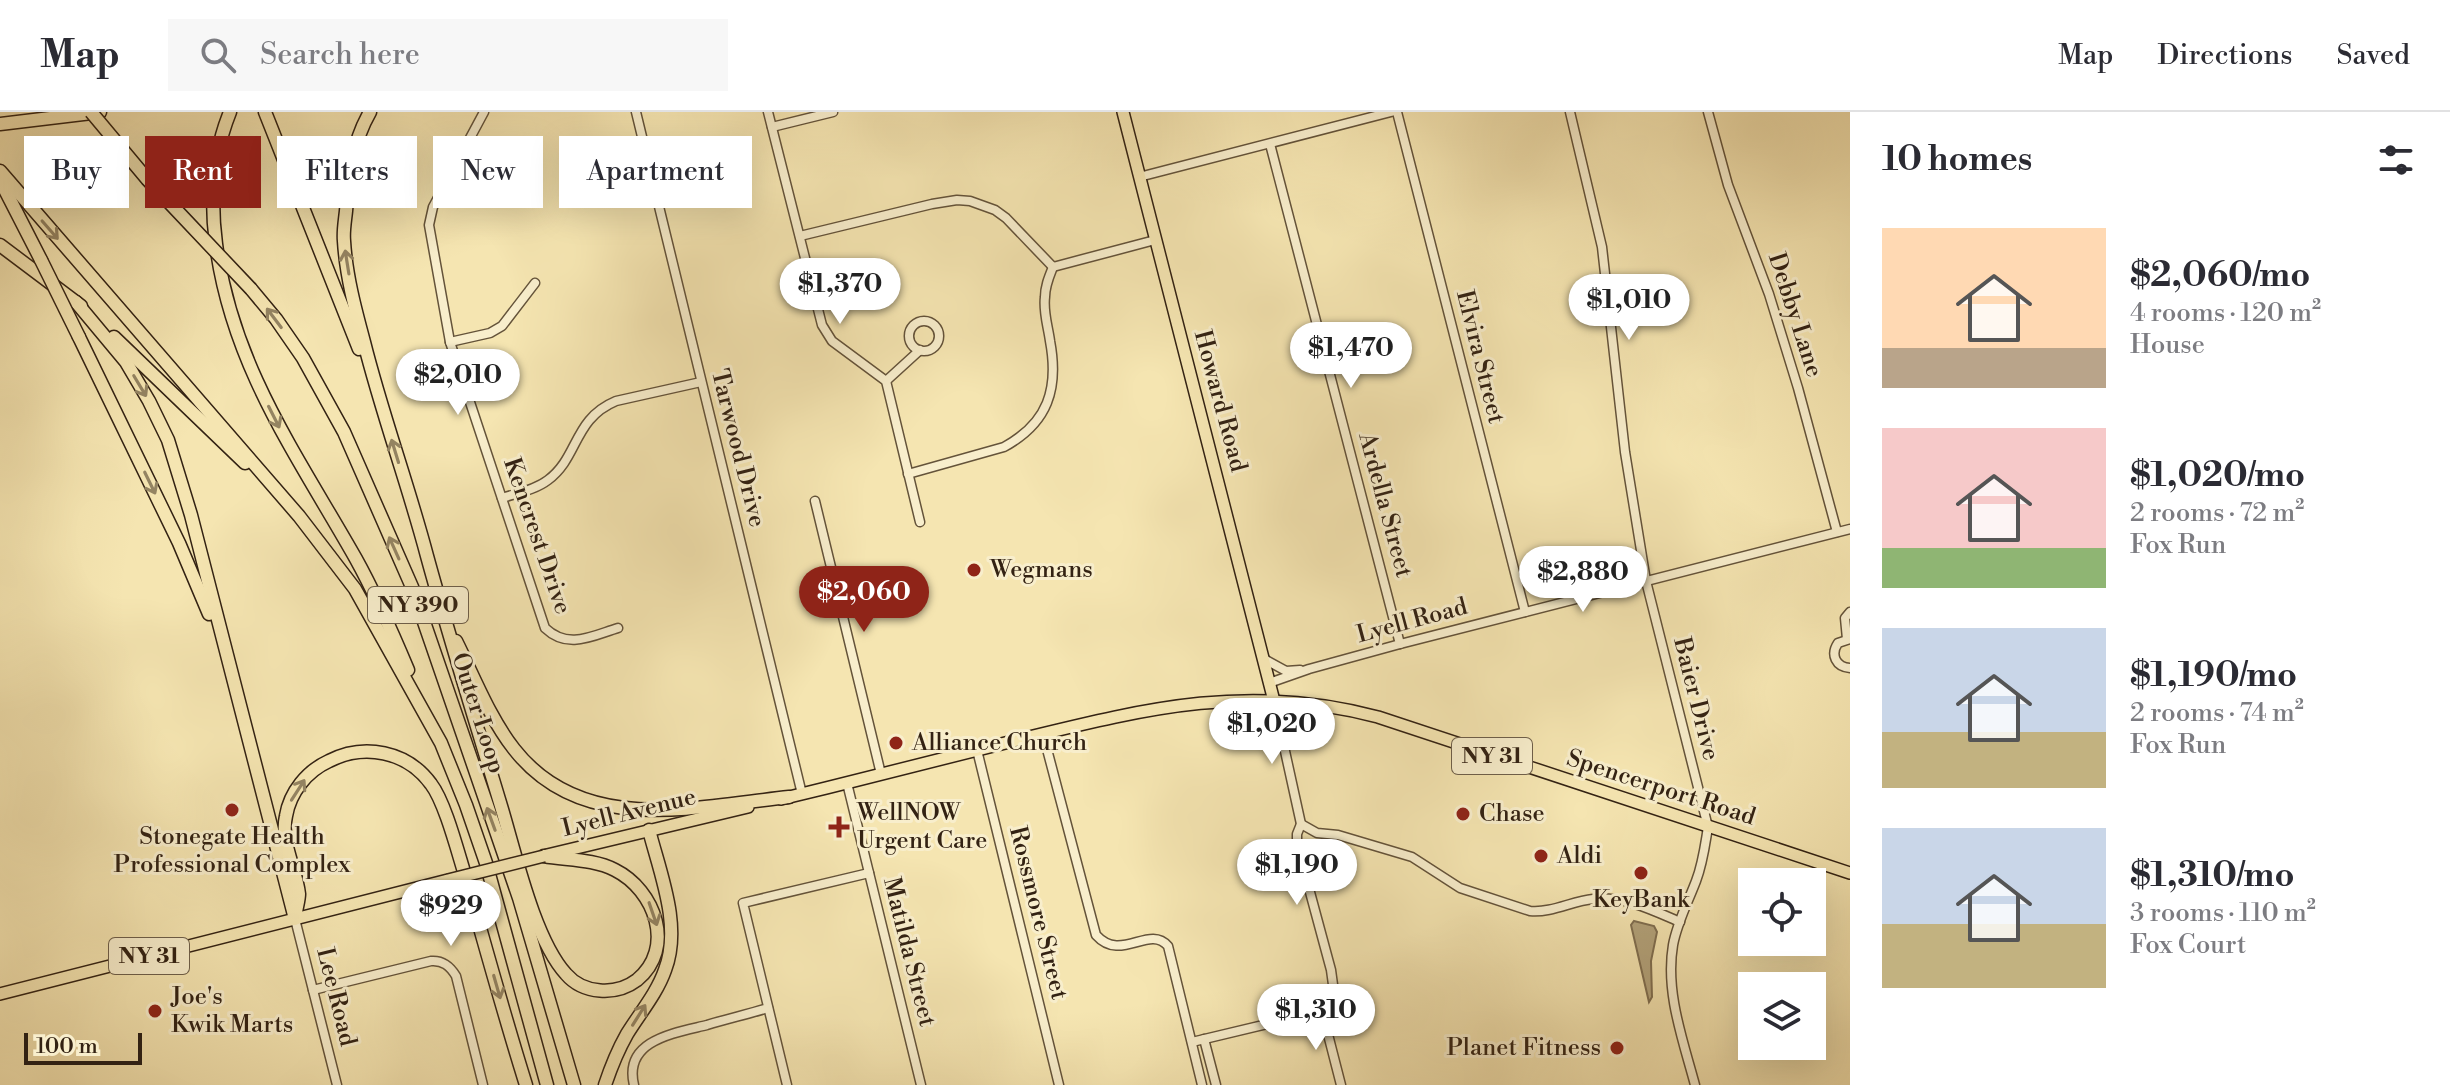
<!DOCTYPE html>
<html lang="en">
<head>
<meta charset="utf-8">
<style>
  body { margin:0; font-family:"Libre Bodoni",serif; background:#f7f7f7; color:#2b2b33; height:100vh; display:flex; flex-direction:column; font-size:30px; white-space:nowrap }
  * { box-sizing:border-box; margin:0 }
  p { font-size:26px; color:#7c7c81 }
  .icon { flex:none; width:44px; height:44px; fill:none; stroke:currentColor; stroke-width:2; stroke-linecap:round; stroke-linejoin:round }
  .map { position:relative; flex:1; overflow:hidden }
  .sheet { display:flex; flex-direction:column; background:#fff; width:600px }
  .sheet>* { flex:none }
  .top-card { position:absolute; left:24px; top:24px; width:760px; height:72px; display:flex; gap:16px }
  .fabs { position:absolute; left:1738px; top:756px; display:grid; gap:16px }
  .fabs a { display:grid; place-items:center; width:88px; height:88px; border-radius:0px; background:#fff; box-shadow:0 8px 32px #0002; font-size:40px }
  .scale { position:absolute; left:24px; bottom:20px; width:118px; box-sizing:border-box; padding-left:8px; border:4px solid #332213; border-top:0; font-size:22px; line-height:28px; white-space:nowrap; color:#332213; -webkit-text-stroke:6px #f8eecc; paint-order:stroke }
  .price { position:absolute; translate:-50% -68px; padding:0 18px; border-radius:28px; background:#fff; color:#222; font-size:26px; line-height:52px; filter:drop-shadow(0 2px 4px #0008) }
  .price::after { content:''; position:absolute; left:50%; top:48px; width:24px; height:18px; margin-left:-12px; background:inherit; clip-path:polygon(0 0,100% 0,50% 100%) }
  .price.selected { background:#8f2418; color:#fff }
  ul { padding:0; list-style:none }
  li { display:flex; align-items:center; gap:24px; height:200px; padding:0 32px }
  li span { display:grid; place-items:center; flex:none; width:224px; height:160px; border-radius:0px; color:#555 }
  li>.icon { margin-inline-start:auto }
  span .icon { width:96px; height:96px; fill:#fffc; stroke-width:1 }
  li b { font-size:34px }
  h2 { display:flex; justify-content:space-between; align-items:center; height:96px; padding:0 32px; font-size:34px }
  .tag { padding:0 28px; border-radius:0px; background:#fff; box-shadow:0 8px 32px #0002; font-size:28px; line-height:72px }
  .tag.selected { background:#8f2418; color:#fff }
  header { display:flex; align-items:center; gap:48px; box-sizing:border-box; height:112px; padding:0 40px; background:#fff; border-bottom:2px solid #e1e1e2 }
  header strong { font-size:38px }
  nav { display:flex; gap:44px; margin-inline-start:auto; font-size:28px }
  .search { width:560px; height:72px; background:#f7f7f7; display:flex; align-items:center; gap:20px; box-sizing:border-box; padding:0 28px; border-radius:0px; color:#7c7c81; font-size:30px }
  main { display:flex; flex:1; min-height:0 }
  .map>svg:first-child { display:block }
  .water { fill:#b3a37b; stroke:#806f51; stroke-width:2 }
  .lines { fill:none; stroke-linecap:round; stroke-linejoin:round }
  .minor-casing { stroke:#64533a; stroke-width:11 }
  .major-casing { stroke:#332213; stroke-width:14 }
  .highway-casing { stroke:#332213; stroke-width:15 }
  .minor { stroke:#f8eecc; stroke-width:8 }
  .major { stroke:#f5e5b1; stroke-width:11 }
  .highway { stroke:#f5e5b1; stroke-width:12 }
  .major-bridge-casing { stroke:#332213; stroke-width:14; stroke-linecap:butt }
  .highway-bridge-casing { stroke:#332213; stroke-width:15; stroke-linecap:butt }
  .major-bridge { stroke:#f5e5b1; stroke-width:11 }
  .highway-bridge { stroke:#f5e5b1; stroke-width:12 }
  .oneway { stroke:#948462 }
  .poi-dot { fill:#8f2418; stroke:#f8eecc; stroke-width:3 }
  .labels { text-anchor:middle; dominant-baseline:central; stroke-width:6; stroke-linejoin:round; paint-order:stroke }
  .shield { fill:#f8eecc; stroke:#6e5f4a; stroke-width:2 }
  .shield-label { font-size:22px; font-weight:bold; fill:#332213 }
  .street-label { font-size:24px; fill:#332213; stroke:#f8eecc }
  .poi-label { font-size:24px; fill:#332213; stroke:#f8eecc; text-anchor:start }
</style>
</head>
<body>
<header>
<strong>Map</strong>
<div class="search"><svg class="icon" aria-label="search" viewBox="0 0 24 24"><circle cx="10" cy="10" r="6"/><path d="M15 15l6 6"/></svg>Search here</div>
<nav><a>Map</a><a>Directions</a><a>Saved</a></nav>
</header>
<main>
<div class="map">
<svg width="1850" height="973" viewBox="0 0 1850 973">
  <rect width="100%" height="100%" fill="#f5e5b1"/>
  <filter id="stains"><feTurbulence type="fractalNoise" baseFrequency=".0025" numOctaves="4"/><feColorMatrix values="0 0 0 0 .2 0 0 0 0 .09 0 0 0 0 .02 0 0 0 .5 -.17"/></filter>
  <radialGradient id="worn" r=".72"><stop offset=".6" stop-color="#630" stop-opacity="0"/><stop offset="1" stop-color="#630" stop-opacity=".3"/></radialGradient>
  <polygon class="water" points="1634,809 1654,814 1657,820 1651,849 1652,885 1649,890 1631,813"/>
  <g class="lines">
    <defs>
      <g id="minor">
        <path d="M484 0 433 95 429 113 450 230 545 516C568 538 592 524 618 516"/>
        <polyline points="636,0 802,682"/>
        <polyline points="768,0 822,213 832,229 886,269 920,410"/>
        <polyline points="1397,0 1525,500"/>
        <path d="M1570 0 1602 135 1625 340 1646 469 1708 715C1705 733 1703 751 1696 769 1688 790 1677 811 1673 833 1665 880 1683 928 1695 973"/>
        <polyline points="1708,0 1728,73 1769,182 1798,276 1837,420"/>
        <polyline points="772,15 833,0"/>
        <polyline points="1270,32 1400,532"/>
        <polyline points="1139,65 1391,0"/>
        <polyline points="800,124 932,92 957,88 970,89 995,98 1006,106 1053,155 1155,128"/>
        <circle cx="924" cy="224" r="15"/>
        <polyline points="450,230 490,221 502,214 535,171"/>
        <polyline points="886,269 920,238"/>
        <path d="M908 362 1004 335C1048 311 1059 277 1050 229 1048 214 1043 200 1045 185 1045 174 1049 165 1053 155"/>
        <path d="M502 386C517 381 535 378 548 368 579 345 573 307 616 289L701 270"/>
        <polyline points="815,389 881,662"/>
        <polyline points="1847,527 1845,506 1850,500"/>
        <path d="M1850 527 1838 531C1830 543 1836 555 1850 556"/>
        <polyline points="1264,547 1286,559 1300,558"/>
        <polyline points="1269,571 1309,557 1400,532 1850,417"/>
        <path d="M1043 622 1096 823C1121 851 1149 812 1168 834L1202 973"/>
        <polyline points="977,638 1059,973"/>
        <polyline points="847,671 921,973"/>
        <path d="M1301 712 1317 721 1338 723 1412 745 1460 776 1530 799C1552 801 1572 789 1593 787 1625 784 1652 798 1680 810"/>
        <polyline points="295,807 337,973"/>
        <path d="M313 878 431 849C443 848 450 854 456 864L483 973"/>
        <polyline points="1322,899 1341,973"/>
        <polyline points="1204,927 1216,973"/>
        <polyline points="1192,930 1322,899 1329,895 1334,880 1331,858 1297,732 1297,722 1301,712 1274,589"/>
        <path d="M634 973C623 928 675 921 707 913 727 907 748 902 768 896"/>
        <polyline points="787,973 743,791 869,761"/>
      </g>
      <g id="major">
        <polyline points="1123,0 1274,589"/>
        <path d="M781 687C860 668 939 648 1017 628 1144 597 1248 570 1378 605L1850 761"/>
        <polyline points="547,743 748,695"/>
        <polyline points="0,882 448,768"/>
      </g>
      <g id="highway">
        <path d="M230 0C213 42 210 87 216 132 232 254 297 343 356 447 376 483 392 520 408 558"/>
        <polyline points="265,0 359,237"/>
        <path d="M370 0C352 31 349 64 346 99 345 109 343 119 344 129 346 163 355 197 364 230 382 302 408 372 427 444 450 528 476 611 501 694 515 740 534 827 566 862 583 882 616 884 637 868 676 836 655 778 615 758 594 747 567 748 544 744"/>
        <polyline points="0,12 100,0"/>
        <polyline points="0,59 299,404 355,477 441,631 466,693 486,751 547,973"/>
        <polyline points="0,68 41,148"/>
        <polyline points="0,133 81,194"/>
        <polyline points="251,177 276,207 303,246 344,320 412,475 519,786 574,973"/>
        <polyline points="76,190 126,250 149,289 168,328 191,403 295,807"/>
        <polyline points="79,225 179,431 209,502"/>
        <polyline points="114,225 245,351"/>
        <path d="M456 529C474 565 489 605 514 637 582 724 694 695 789 685"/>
        <path d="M296 800C297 794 299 787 299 782 296 756 280 730 286 704 290 680 307 659 329 649 364 631 407 639 431 672 445 690 458 741 465 763 485 833 504 903 526 973"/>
        <path d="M605 973C611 955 618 938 627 922 640 901 657 881 665 858 682 814 660 761 649 718"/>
      </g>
    </defs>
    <use href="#minor" class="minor-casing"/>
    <use href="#major" class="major-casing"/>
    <use href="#highway" class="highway-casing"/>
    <use href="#minor" class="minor"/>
    <use href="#major" class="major"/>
    <use href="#highway" class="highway"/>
    <defs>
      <polyline id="major-bridge" points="448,768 544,744"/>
      <g id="highway-bridge">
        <polyline points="91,0 147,67 251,177"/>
        <polyline points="41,148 79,225"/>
      </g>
    </defs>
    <use href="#major-bridge" class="major-bridge-casing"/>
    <use href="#highway-bridge" class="highway-bridge-casing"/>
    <use href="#major-bridge" class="major-bridge"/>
    <use href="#highway-bridge" class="highway-bridge"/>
  </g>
  <defs><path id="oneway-shaft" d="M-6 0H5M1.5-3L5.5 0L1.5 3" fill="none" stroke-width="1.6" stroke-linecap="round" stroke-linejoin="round" transform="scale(2)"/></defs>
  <g class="oneway">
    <use href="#oneway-shaft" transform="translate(50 118) rotate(49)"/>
    <use href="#oneway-shaft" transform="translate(347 150) rotate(-99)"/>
    <use href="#oneway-shaft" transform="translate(274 206) rotate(-127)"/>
    <use href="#oneway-shaft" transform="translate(140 274) rotate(59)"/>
    <use href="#oneway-shaft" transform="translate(274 305) rotate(63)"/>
    <use href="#oneway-shaft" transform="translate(395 339) rotate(-107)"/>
    <use href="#oneway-shaft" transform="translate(150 371) rotate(64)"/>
    <use href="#oneway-shaft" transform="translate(394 436) rotate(-114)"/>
    <use href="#oneway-shaft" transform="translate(298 678) rotate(-57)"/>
    <use href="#oneway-shaft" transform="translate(491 707) rotate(-110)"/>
    <use href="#oneway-shaft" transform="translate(653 802) rotate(71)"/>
    <use href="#oneway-shaft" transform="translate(497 875) rotate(74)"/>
    <use href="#oneway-shaft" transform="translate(639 903) rotate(-58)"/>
  </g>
  <g class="poi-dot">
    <circle cx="974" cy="458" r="8"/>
    <circle cx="896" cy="631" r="8"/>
    <circle cx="232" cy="698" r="8"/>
    <circle cx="1463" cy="702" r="8"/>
    <path d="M835 703h8v8h8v8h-8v8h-8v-8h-8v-8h8z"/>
    <circle cx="1541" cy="744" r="8"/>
    <circle cx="1641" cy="761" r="8"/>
    <circle cx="155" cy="899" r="8"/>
    <circle cx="1617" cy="936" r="8"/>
  </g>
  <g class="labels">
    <g class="shield">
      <rect x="368" y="475" width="100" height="36" rx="6"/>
      <rect x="1452" y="626" width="80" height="36" rx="6"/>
      <rect x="109" y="826" width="80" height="36" rx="6"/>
    </g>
    <g class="shield-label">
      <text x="418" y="493">NY 390</text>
      <text x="1492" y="644">NY 31</text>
      <text x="149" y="844">NY 31</text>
    </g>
    <g class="street-label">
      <text transform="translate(1795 203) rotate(72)">Debby Lane</text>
      <text transform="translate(1480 245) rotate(76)">Elvira Street</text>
      <text transform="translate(1220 289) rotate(75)">Howard Road</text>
      <text transform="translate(738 336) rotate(76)">Tarwood Drive</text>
      <text transform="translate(1385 393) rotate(75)">Ardella Street</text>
      <text transform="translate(537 424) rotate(71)">Kencrest Drive</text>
      <text transform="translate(1412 509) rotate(-15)">Lyell Road</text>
      <text transform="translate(1696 587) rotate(76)">Baier Drive</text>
      <text transform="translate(478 601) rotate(72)">Outer Loop</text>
      <text transform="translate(1661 676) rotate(18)">Spencerport Road</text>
      <text transform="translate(629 701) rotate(-14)">Lyell Avenue</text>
      <text transform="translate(1038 801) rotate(76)">Rossmore Street</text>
      <text transform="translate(909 840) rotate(76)">Matilda Street</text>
      <text transform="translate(336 885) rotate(76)">Lee Road</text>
    </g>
    <g class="poi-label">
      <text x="990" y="458">Wegmans</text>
      <text x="912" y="631">Alliance Church</text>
      <text x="857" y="701">WellNOW<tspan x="857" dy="28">Urgent Care</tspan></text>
      <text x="1479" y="702">Chase</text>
      <text x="232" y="725" text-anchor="middle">Stonegate Health<tspan x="232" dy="28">Professional Complex</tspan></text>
      <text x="1557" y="744">Aldi</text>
      <text x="1641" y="788" text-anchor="middle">KeyBank</text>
      <text x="171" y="885">Joe's<tspan x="171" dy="28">Kwik Marts</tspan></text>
      <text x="1601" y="936" text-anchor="end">Planet Fitness</text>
    </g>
  </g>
  <rect width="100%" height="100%" filter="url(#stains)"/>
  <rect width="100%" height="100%" fill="url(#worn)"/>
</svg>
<div class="fabs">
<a><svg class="icon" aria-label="locate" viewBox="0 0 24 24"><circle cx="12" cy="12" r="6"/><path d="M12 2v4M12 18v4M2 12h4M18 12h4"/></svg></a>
<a><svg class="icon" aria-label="layers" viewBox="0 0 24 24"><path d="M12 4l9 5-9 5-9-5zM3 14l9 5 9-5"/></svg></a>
</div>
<div class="scale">100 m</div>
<b class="price" style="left:840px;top:214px">$1,370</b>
<b class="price" style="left:1629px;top:230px">$1,010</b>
<b class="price" style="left:1351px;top:278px">$1,470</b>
<b class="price" style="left:458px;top:305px">$2,010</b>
<b class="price" style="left:1583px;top:502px">$2,880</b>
<b class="price selected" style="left:864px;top:522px">$2,060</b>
<b class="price" style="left:1272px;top:654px">$1,020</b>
<b class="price" style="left:1297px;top:795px">$1,190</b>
<b class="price" style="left:451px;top:836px">$929</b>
<b class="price" style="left:1316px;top:940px">$1,310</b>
<div class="top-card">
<a class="tag">Buy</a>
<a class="tag selected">Rent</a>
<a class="tag">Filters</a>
<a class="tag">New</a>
<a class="tag">Apartment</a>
</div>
</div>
<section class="sheet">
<h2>10 homes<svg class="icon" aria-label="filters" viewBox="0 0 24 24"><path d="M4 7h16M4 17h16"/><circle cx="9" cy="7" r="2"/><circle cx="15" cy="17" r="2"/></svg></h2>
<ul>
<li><span style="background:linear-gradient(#ffd9b3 75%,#b9a48a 0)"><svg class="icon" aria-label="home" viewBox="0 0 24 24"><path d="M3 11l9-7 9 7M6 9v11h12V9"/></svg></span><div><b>$2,060/mo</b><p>4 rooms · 120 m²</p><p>House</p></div></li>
<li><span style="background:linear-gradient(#f6c9c9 75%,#8fb573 0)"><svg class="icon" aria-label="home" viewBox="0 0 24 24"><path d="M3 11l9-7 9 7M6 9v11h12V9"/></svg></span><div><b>$1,020/mo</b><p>2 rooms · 72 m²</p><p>Fox Run</p></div></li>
<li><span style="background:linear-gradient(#c9d6e8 65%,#c2b280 0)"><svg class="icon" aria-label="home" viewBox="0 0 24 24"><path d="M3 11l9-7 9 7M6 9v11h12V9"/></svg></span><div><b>$1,190/mo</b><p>2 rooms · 74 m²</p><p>Fox Run</p></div></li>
<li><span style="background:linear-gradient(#c9d6e8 60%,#c2b280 0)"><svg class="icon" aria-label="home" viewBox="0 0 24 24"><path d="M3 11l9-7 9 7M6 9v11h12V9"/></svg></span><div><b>$1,310/mo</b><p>3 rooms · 110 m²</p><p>Fox Court</p></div></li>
</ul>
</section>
</main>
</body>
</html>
